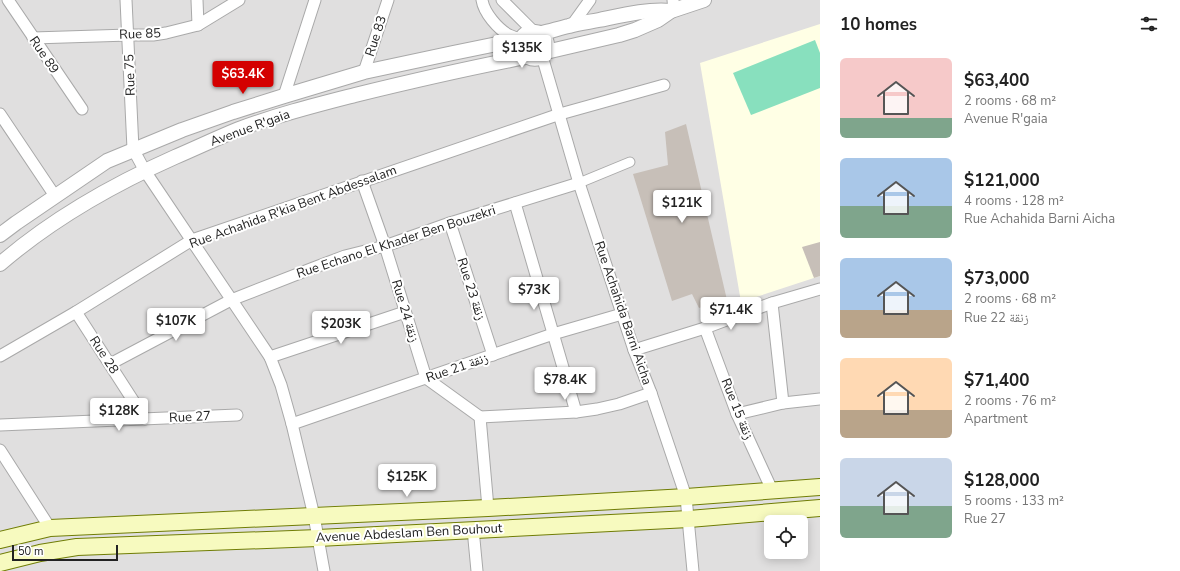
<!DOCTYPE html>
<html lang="en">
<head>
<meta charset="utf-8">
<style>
  body { margin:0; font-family:"Nunito Sans","Noto Naskh Arabic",sans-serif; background:#f2f2f2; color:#222; height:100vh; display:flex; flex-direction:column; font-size:15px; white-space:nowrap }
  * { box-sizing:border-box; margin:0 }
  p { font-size:13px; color:#767676 }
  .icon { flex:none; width:22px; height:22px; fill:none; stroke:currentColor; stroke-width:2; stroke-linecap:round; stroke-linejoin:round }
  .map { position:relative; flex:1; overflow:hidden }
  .drawer { display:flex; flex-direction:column; background:#fff; width:360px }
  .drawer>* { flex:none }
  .controls { position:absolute; left:764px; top:515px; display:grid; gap:8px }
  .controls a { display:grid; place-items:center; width:44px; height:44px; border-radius:6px; background:#fff; box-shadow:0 2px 10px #0003; font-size:20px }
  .scale { position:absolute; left:12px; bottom:10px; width:106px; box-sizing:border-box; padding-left:4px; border:2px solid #222; border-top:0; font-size:11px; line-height:14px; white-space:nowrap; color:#222; -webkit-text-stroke:3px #fff; paint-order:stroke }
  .price { position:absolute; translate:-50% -34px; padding:0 9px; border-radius:4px; background:#fff; color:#222; font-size:13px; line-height:26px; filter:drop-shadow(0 1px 2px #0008) }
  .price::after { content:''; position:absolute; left:50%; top:24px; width:12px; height:9px; margin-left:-6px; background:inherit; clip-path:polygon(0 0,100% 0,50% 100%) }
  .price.on { background:#d40000; color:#fff }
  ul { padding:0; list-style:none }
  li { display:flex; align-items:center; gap:12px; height:100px; padding:0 20px }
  li span { display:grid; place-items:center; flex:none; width:112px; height:80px; border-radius:6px; color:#555 }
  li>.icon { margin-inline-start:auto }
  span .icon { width:48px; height:48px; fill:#fffc; stroke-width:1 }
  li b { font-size:17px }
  h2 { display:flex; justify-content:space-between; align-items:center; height:48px; padding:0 20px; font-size:17px }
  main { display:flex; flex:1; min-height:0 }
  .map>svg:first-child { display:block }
  .residential { fill:#e0dfdf; fill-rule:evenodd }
  .education { fill:#ffffe5 }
  .pitch { fill:#88e0be }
  .building { fill:#c7bfb8 }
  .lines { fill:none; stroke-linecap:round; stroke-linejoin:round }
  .pedestrian-casing { stroke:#a9a9a9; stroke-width:11 }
  .minor-casing { stroke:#a9a9a9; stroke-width:13 }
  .tertiary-casing { stroke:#a9a9a9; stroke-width:16 }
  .secondary-casing { stroke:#707d05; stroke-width:18 }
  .pedestrian { stroke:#fff; stroke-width:9 }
  .minor { stroke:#fff; stroke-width:11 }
  .tertiary { stroke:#fff; stroke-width:14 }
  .secondary { stroke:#f7fabf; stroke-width:16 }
  .labels { text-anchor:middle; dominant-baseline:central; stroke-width:4; stroke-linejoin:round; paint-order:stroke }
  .street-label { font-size:13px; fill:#222; stroke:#fff }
</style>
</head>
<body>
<main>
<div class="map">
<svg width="820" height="571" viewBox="0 0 820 571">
  <rect width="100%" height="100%" fill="#f2efe9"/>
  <path class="residential" d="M0 0H820V571H0ZM771 522H801V552H771Z"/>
  <polygon class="education" points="820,24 820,276 741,302 700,63"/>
  <polygon class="pitch" points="815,40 820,53 820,88 751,115 733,73"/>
  <g class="building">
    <polygon points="686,124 727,300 699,308 692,294 672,301 633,174 668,165 665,132"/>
    <polygon points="820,242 820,276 814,278 802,247"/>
  </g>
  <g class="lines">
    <defs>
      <polyline id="pedestrian" points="579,183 630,162"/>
      <g id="minor">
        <polyline points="8,0 82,109"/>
        <polyline points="126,0 133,149 145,171 270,357 281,385 292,424 314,516 324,571"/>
        <polyline points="197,0 198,25"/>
        <path d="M482 0C484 13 498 29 509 35 513 37 517 38 521 39"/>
        <polyline points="502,0 533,31"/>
        <polyline points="673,0 674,10"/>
        <polyline points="572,25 590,0"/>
        <polyline points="33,38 129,35 153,35 166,33 198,25 239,0"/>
        <polyline points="542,56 579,183 634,350 651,393 686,497 693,571"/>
        <polyline points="364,72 388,0"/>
        <polyline points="284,96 315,0"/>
        <polyline points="0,114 55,196"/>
        <polyline points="362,181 385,246 426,378 480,417"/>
        <polyline points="515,203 576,412"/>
        <polyline points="450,223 493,355"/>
        <polyline points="772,303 783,403"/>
        <polyline points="76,312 145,419"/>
        <polyline points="705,328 737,414 772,490"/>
        <polyline points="634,350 705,328 772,303 820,289"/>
        <polyline points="0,356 76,312 192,240 560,114 664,85"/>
        <polyline points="270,357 405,312"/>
        <polyline points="110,364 231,300 313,268 345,256 385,246 450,223 579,183"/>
        <polyline points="737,414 783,403 820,399"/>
        <polyline points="480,417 576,412 597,409 619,404 651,393"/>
        <polyline points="480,417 488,508"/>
        <polyline points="292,424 553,334 622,314"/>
        <polyline points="0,425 237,415"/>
        <polyline points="0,450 50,528"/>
        <polyline points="473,529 477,571"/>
      </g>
      <g id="tertiary">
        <path d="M540 33C555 44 544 65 528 57 518 53 517 38 527 33 533 30 537 33 542 33 551 31 560 28 569 26 579 23 589 22 599 20 623 15 646 9 671 11"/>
        <polyline points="546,52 619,35 635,30 658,20 671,11 704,0"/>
        <polyline points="0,235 16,223 107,161 182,130 233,112 284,96 364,72 453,53 497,44 520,42"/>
        <path d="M0 264C52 219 112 185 175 157 196 148 217 138 239 129 276 115 316 105 355 95 412 81 469 68 526 57"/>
      </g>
      <g id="secondary">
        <polyline points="0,540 50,528 488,508 686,497 820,487"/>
        <polyline points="0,563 40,553 77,547 318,538 689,519 820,508"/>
      </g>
    </defs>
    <use href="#pedestrian" class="pedestrian-casing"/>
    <use href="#minor" class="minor-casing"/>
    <use href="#tertiary" class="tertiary-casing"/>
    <use href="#secondary" class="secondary-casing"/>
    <use href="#pedestrian" class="pedestrian"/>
    <use href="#minor" class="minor"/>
    <use href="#tertiary" class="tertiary"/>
    <use href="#secondary" class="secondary"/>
  </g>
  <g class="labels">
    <g class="street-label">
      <text transform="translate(140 34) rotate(-2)">Rue 85</text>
      <text transform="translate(376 36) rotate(-72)">Rue 83</text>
      <text transform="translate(44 55) rotate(56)">Rue 89</text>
      <text transform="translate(130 75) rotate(-92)">Rue 75</text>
      <text transform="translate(250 128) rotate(-20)">Avenue R'gaia</text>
      <text transform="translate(293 207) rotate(-20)">Rue Achahida R'kia Bent Abdessalam</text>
      <text transform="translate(396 242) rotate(-18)">Rue Echano El Khader Ben Bouzekri</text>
      <text transform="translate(471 289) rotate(72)">Rue 23 زنقة</text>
      <text transform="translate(405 311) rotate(73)">Rue 24 زنقة</text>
      <text transform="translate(623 313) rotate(71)">Rue Achahida Barni Aicha</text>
      <text transform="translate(104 355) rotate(57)">Rue 28</text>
      <text transform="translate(457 368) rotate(-19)">Rue 21 زنقة</text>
      <text transform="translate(737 409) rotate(68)">Rue 15 زنقة</text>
      <text transform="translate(190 417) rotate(-3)">Rue 27</text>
      <text transform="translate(409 533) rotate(-3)">Avenue Abdeslam Ben Bouhout</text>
    </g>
  </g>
</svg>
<div class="controls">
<a><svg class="icon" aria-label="locate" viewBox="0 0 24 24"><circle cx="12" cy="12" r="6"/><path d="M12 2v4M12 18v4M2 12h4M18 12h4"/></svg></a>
</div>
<div class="scale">50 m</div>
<b class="price" style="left:522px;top:69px">$135K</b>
<b class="price on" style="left:243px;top:95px">$63.4K</b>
<b class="price" style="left:682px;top:224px">$121K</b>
<b class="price" style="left:534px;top:311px">$73K</b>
<b class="price" style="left:731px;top:331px">$71.4K</b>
<b class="price" style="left:176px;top:342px">$107K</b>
<b class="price" style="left:341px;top:345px">$203K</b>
<b class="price" style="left:565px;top:401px">$78.4K</b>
<b class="price" style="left:119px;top:432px">$128K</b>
<b class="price" style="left:407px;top:498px">$125K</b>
</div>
<section class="drawer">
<h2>10 homes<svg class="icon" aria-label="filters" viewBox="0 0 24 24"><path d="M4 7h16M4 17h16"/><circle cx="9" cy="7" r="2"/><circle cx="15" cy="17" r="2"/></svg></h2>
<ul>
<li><span style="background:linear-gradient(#f6c9c9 75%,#7fa58c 0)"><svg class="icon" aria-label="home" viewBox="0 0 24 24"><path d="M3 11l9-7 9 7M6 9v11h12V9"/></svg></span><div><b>$63,400</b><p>2 rooms · 68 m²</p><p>Avenue R'gaia</p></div></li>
<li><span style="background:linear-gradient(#a9c7e8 60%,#7fa58c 0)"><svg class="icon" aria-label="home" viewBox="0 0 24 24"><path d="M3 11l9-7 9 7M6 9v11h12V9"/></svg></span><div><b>$121,000</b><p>4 rooms · 128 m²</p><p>Rue Achahida Barni Aicha</p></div></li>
<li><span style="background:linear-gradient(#a9c7e8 65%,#b9a48a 0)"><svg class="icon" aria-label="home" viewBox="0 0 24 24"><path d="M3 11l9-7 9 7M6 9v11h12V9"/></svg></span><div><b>$73,000</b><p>2 rooms · 68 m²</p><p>Rue 22 زنقة</p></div></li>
<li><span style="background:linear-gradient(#ffd9b3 65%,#b9a48a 0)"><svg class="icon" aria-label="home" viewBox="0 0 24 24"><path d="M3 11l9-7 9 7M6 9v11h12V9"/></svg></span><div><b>$71,400</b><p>2 rooms · 76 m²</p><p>Apartment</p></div></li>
<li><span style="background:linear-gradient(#c9d6e8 60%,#7fa58c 0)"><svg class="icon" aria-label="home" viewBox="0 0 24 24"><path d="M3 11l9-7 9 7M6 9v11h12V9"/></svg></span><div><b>$128,000</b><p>5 rooms · 133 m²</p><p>Rue 27</p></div></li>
</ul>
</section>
</main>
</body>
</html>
